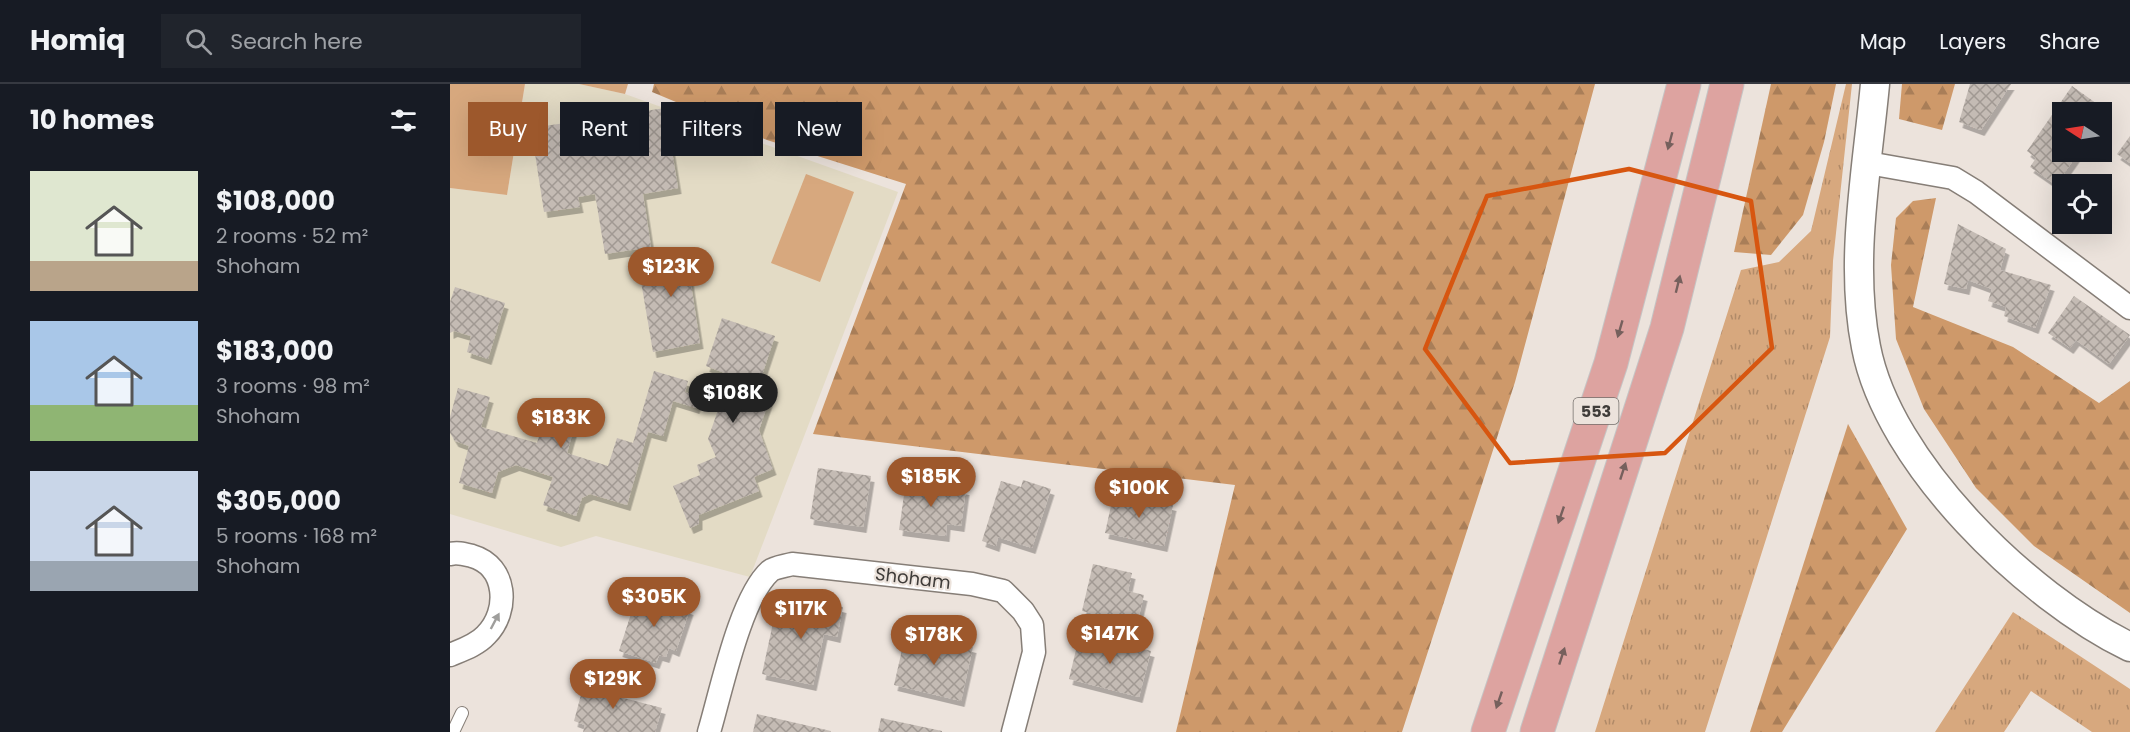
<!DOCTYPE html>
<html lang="en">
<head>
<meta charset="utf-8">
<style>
  body { margin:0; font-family:Poppins,sans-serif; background:#20242c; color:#f1f3f6; height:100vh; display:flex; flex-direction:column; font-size:22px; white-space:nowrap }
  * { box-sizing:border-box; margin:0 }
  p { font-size:20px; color:#9ea1a6 }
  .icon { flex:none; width:33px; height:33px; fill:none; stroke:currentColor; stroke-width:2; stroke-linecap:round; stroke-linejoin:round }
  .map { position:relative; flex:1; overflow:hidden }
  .drawer { display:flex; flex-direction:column; background:#171b24; width:450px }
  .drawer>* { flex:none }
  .top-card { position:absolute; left:18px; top:18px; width:570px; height:54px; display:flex; gap:12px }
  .needle { width:39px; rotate:282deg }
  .controls { position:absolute; left:1602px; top:18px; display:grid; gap:12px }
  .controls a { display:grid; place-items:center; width:60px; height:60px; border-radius:0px; background:#171b24; box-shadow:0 6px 24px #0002; font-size:30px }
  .price { position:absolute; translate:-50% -51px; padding:0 14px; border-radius:21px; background:#9d582c; color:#fff; font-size:20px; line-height:39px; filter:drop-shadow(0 2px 3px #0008) }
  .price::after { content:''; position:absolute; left:50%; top:36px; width:18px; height:14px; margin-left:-9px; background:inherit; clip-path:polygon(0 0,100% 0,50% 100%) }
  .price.current { background:#222; color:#fff }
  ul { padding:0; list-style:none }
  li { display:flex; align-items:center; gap:18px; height:150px; padding:0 30px }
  li span { display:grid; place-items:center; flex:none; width:168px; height:120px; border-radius:0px; color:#555 }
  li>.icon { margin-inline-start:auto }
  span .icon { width:72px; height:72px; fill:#fffc; stroke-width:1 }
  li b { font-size:26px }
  h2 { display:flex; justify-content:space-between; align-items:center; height:72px; padding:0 30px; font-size:26px }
  .chip { padding:0 21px; border-radius:0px; background:#171b24; box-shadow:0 6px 24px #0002; font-size:21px; line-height:54px }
  .chip.current { background:#9d582c; color:#fff }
  header { display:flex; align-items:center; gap:36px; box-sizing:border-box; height:84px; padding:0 30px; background:#171b24; border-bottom:2px solid #363941 }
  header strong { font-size:28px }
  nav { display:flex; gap:33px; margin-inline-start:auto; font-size:21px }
  .search { width:420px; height:54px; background:#20242c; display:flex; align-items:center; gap:15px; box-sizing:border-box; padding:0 21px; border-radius:0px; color:#9ea1a6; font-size:22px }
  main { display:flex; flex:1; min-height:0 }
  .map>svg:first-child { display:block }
  .education { fill:#e3dbc5 }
  .forest { fill:url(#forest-firs) }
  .park { fill:url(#park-tufts) }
  .garden { fill:#d7a87e }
  .building { fill:url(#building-cross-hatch); filter:url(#shadow) }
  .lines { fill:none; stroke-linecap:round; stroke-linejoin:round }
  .service-casing { stroke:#867e77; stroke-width:14 }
  .minor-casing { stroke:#867e77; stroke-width:25 }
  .tertiary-casing { stroke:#867e77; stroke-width:31 }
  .primary-casing { stroke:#c5c4c4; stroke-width:35 }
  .service { stroke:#fff; stroke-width:12 }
  .minor { stroke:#fff; stroke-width:22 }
  .tertiary { stroke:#fff; stroke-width:28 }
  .primary { stroke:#dda3a0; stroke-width:33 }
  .oneway { fill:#76605d }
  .oneway2 { fill:#9f9e9c }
  .marked { fill:none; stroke:#d75610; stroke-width:4.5; stroke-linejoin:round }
  .labels { text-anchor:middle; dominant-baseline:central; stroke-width:4.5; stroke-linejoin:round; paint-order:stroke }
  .shield { fill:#ece3dc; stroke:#736e6a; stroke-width:1.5 }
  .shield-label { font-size:16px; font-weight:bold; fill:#3f3c39 }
  .street-label { font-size:18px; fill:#3f3c39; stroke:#ece3dc }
</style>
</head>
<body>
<header>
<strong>Homiq</strong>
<div class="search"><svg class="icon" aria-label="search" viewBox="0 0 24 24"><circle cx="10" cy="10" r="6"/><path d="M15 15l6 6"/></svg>Search here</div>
<nav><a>Map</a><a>Layers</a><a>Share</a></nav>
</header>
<main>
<section class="drawer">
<h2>10 homes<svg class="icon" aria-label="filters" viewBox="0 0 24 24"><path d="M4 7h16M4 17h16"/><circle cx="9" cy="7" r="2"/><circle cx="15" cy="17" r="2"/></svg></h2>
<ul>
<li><span style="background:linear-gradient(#dfe7d0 75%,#b9a48a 0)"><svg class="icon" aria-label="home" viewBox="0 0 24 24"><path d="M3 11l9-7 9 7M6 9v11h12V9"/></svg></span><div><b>$108,000</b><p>2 rooms · 52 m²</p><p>Shoham</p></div></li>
<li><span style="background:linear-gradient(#a9c7e8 70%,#8fb573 0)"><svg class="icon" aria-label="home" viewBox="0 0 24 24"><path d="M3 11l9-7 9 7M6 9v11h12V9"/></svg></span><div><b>$183,000</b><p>3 rooms · 98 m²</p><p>Shoham</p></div></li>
<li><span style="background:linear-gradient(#c9d6e8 75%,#9aa5b1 0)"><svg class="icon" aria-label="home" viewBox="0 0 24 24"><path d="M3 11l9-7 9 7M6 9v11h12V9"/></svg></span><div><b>$305,000</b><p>5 rooms · 168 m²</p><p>Shoham</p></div></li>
</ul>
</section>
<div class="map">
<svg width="1680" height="648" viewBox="0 0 1680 648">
  <defs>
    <pattern id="forest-firs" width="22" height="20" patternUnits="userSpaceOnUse" patternTransform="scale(1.5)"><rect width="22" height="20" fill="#ce996a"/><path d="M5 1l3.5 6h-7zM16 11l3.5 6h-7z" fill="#a97e58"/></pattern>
    <pattern id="park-tufts" width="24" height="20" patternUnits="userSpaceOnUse" patternTransform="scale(1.5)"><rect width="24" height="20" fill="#d7a87e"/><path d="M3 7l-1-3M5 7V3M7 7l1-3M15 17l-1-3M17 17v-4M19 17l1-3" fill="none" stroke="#b08a68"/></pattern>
    <pattern id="building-cross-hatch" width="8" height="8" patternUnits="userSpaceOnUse" patternTransform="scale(1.5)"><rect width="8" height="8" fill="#c4bbb4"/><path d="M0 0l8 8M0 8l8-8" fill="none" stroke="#a19993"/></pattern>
    <filter id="shadow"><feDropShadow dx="3.5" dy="6" stdDeviation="0" flood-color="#0004"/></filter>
  </defs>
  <rect width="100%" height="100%" fill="#ece3dc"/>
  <polygon class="education" points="75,0 129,0 175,10 448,108 300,493 146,452 111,463 0,430 0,104 57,111"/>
  <g class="forest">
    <polygon points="204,0 1145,0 1065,298 952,648 726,648 785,401 363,350 456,100 317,56 202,8"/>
    <polygon points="1321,0 1386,0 1374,58 1353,131 1321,171 1284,168"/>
    <polygon points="1452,0 1505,0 1492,46 1449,35"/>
    <polygon points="1486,114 1463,223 1563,263 1649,319 1680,297 1680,529 1584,462 1526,404 1474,325 1446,255 1441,181 1446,134 1463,117"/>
    <polygon points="1398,340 1457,445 1332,648 1300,648"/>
  </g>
  <g class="park">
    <polygon points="1396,0 1402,0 1383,177 1380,253 1255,648 1145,648 1291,186 1329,178 1361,147"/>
    <polygon points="1563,528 1680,605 1680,648 1642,648 1581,607 1554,648 1485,648"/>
  </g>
  <g class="garden">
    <polygon points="0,0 75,0 57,111 0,104"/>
    <polygon points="129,0 178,0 175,10"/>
    <polygon points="356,90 404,108 370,198 321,179"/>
  </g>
  <g class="building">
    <polygon points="1520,0 1561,0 1531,46 1509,38"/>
    <polygon points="1622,2 1657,27 1652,35 1652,28 1612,28 1612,68 1629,68 1606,101 1580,83 1586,74 1577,67"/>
    <polygon points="215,24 228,104 193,110 201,163 155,170 145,110 128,113 130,123 94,128 81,44 115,39 119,62 138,59 135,36"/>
    <polygon points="1680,52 1680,79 1667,70"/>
    <polygon points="1508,140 1556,165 1550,186 1601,201 1585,244 1554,232 1556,223 1538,217 1542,205 1518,196 1516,205 1494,200"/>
    <polygon points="247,164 252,192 240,194 250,259 203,268 187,174"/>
    <polygon points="5,203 55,219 38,275 17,268 21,252 4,247 0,249 0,218"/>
    <polygon points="1624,212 1680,251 1659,280 1626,256 1620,264 1598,249"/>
    <polygon points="272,234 325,252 309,300 323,305 309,346 323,385 304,393 309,407 249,431 249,440 240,444 223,402 250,391 247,381 266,373 258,355 280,291 256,282"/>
    <polygon points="204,287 238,297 235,308 249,313 246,324 223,317 213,352 198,348 177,421 140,410 132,414 126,432 93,421 103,393 66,381 48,388 42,409 9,399 19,362 5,357 0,349 0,333 8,304 40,313 31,343 87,359 94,335 124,344 117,369 158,382 167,354 183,359"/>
    <polygon points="368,384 421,392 413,443 360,435"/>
    <polygon points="573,396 601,405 582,464 548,453 546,462 532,457 551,397 571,403"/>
    <polygon points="456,397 516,405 511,442 497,440 496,452 449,446"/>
    <polygon points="664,408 723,421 714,462 655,449"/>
    <polygon points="643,480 682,489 678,507 694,511 687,540 632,527"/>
    <polygon points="188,508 240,525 226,567 219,564 216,573 209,571 206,579 169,567"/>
    <polygon points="344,512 393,523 387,553 374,550 363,601 312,590 324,534 339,537"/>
    <polygon points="456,548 523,563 511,617 444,601"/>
    <polygon points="630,549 701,567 689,613 619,595"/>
    <polygon points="136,592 169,601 166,612 212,624 205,648 133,648 135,641 124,637"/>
    <polygon points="307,630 381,647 381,648 303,648"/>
    <polygon points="431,634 492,647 492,648 428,648"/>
  </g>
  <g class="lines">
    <defs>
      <polyline id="service" points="3,648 12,629"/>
      <g id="minor">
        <polyline points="1418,79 1503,94 1526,108 1680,224"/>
        <path d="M0 470C8 468 14 470 22 472 57 482 60 527 36 551 27 561 12 566 0 571"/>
        <path d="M259 648C271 608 290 514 320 487 325 483 336 482 342 480L522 500 553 507 573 527 582 541 584 568 563 648"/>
      </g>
      <path id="tertiary" d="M1425 0C1417 86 1399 178 1416 263 1438 379 1577 513 1680 563"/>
      <g id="primary">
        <polyline points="1038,648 1161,279 1234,0"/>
        <polyline points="1087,648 1217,244 1277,0"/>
      </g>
    </defs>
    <use href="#service" class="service-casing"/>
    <use href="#minor" class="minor-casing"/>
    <use href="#tertiary" class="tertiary-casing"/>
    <use href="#primary" class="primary-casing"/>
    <use href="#service" class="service"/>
    <use href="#minor" class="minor"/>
    <use href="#tertiary" class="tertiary"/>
    <use href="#primary" class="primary"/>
  </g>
  <defs><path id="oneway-solid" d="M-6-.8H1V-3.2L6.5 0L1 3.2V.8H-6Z" transform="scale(1.5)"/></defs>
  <g class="oneway">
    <use href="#oneway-solid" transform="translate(1220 57) rotate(105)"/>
    <use href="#oneway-solid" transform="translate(1228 200) rotate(-76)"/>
    <use href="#oneway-solid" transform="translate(1170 245) rotate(106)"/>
    <use href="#oneway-solid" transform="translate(1173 387) rotate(-72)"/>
    <use href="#oneway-solid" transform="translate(1111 431) rotate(109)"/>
    <use href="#oneway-solid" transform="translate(1112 572) rotate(-72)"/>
    <use href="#oneway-solid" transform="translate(1049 616) rotate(109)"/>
  </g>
  <use class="oneway2" href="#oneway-solid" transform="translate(45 537) rotate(-62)"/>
  <path class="marked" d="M1179 85 1301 117 1322 264 1215 369 1060 379 975 265 1037 112Z"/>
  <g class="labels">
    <rect class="shield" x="1123.5" y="314" width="45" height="26" rx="4.5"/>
    <g class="shield-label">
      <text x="1146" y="327">553</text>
    </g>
    <g class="street-label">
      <text transform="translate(463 494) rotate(7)">Shoham</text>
    </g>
  </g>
</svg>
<div class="controls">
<a><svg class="needle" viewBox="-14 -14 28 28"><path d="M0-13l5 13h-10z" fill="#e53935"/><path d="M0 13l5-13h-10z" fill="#9ea1a6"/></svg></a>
<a><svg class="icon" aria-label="locate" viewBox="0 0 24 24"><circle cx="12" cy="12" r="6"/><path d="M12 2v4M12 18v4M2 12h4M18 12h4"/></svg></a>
</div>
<b class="price" style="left:221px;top:214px">$123K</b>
<b class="price current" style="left:283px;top:340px">$108K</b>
<b class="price" style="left:111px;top:365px">$183K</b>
<b class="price" style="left:481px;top:424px">$185K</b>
<b class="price" style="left:689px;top:435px">$100K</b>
<b class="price" style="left:204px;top:544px">$305K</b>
<b class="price" style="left:351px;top:556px">$117K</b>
<b class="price" style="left:660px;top:581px">$147K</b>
<b class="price" style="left:484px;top:582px">$178K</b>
<b class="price" style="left:163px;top:626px">$129K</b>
<div class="top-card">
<a class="chip current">Buy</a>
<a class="chip">Rent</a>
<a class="chip">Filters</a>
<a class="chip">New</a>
</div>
</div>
</main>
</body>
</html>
